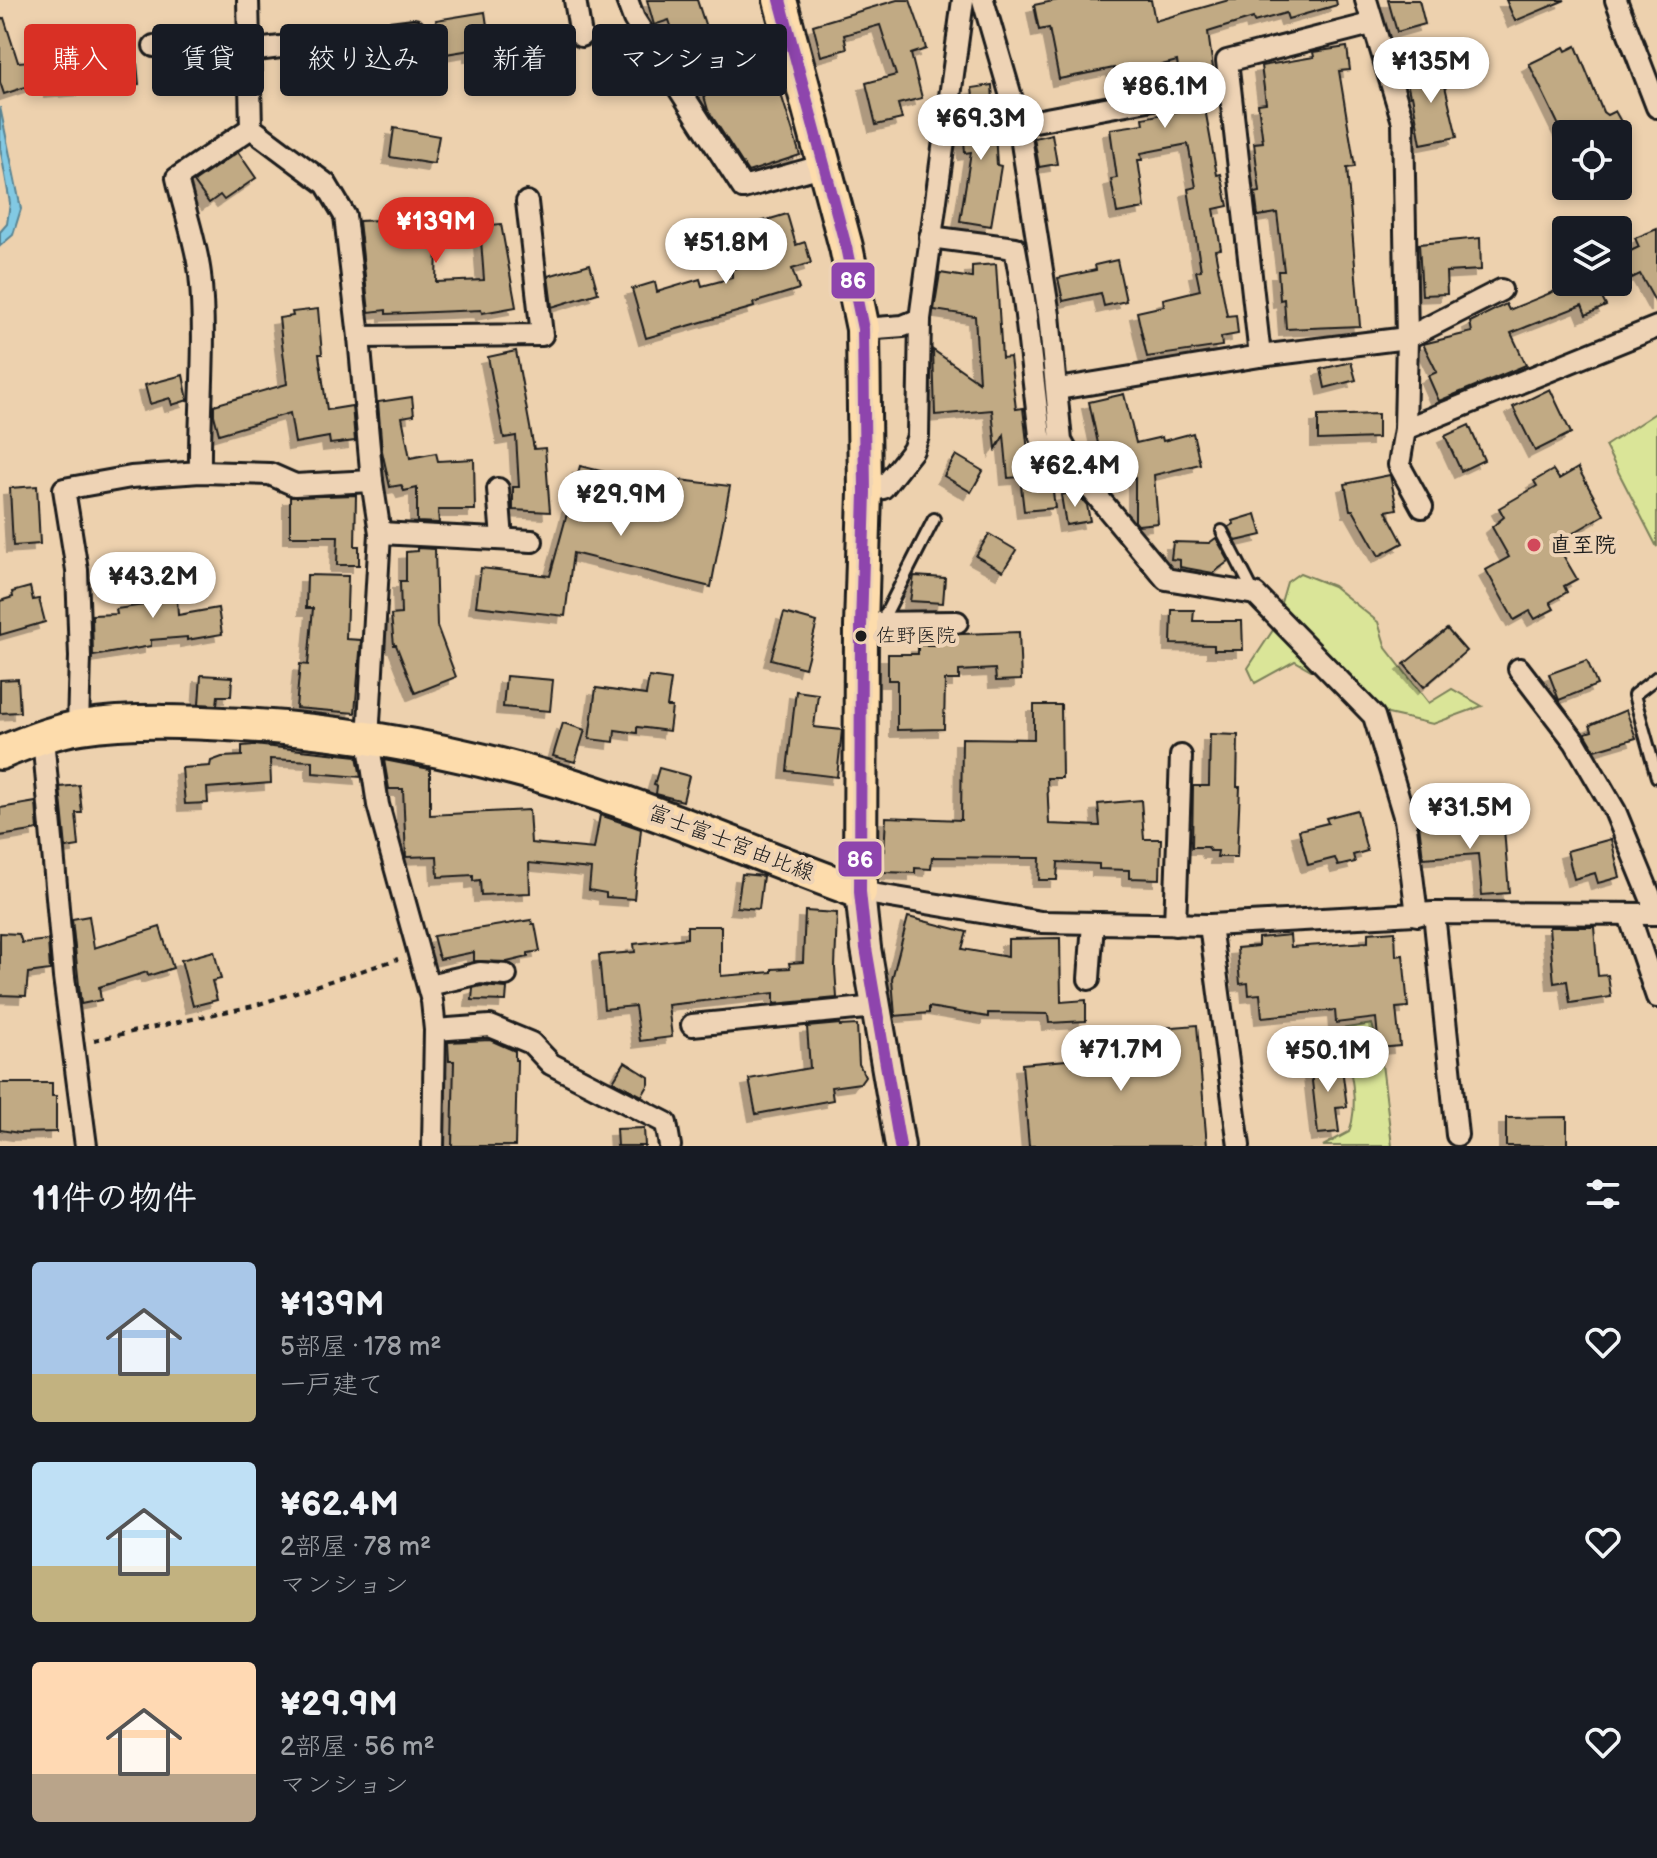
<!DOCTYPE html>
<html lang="ja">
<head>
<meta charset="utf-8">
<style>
  body { margin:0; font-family:"Balsamiq Sans","Klee One",sans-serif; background:#20242c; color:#f1f3f6; height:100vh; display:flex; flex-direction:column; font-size:30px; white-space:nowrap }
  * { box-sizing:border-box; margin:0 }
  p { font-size:26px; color:#9ea1a6 }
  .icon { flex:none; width:44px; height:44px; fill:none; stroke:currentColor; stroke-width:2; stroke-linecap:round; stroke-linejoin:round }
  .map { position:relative; height:1146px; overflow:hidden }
  .drawer { display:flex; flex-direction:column; background:#171b24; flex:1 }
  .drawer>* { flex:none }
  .top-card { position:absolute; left:24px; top:24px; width:800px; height:72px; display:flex; gap:16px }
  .tools { position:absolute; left:1552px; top:120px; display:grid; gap:16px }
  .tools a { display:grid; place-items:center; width:80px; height:80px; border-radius:8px; background:#171b24; box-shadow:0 4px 12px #0003; font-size:40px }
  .price { position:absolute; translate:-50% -68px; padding:0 18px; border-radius:28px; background:#fff; color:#222; font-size:26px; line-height:52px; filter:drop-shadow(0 2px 4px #0008) }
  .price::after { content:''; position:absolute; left:50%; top:48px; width:24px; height:18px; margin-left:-12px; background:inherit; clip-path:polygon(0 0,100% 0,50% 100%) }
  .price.on { background:#d93025; color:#fff }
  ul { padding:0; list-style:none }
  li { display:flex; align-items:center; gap:24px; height:200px; padding:0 32px }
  li span { display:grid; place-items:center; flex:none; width:224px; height:160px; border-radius:8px; color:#555 }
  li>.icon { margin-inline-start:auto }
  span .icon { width:96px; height:96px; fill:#fffc; stroke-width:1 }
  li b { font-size:34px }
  h2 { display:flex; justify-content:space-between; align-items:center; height:96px; padding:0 32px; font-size:34px }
  .tag { padding:0 28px; border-radius:8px; background:#171b24; box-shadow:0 4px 12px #0003; font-size:28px; line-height:72px }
  .tag.on { background:#d93025; color:#fff }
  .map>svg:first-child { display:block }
  .green { fill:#dae598; stroke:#7b805a; stroke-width:2 }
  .water { fill:#82c9e3; stroke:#598493; stroke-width:2 }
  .building { fill:#c1aa84; stroke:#1c1c1c; stroke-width:2; fill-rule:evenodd; filter:url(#shadow) }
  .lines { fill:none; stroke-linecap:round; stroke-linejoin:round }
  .lane-casing { stroke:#1c1c1c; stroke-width:16 }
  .street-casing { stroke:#1c1c1c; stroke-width:26 }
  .secondary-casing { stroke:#1c1c1c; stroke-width:34 }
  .primary-casing { stroke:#1c1c1c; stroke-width:38 }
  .path { stroke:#1c1c1c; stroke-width:4; stroke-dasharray:6 6; stroke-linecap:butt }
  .lane { stroke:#eed3b5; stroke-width:10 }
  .street { stroke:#eed3b5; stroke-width:20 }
  .secondary { stroke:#eed3b5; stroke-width:28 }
  .primary { stroke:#fddcac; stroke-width:32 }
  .bus-1-casing { stroke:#eed3b5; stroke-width:18 }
  .bus-1 { stroke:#8e44ad; stroke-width:12 }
  .poi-dot { fill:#d1495b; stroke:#eed3b5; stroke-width:3 }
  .bus-dot { fill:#1c1c1c; stroke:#eed3b5; stroke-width:3 }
  .labels { text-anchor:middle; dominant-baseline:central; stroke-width:8; stroke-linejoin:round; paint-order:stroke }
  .bus-label { font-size:20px; fill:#1c1c1c; stroke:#eed3b5; text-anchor:start }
  .poi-label { font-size:22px; font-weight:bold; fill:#1c1c1c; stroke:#eed3b5; text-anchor:start }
  .street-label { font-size:22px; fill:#1c1c1c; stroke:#eed3b5 }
  .line-badge { stroke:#eed3b5; stroke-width:3 }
  .badge-label { font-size:22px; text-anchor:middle; font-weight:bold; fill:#fff }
</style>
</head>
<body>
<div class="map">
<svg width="1657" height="1146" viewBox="0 0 1657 1146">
  <defs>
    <filter id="shadow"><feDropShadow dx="-7" dy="7" stdDeviation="0" flood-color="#0004"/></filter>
  </defs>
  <rect width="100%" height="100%" fill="#edd1ae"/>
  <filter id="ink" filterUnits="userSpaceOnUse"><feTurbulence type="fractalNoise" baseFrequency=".0125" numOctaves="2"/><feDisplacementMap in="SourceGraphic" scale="16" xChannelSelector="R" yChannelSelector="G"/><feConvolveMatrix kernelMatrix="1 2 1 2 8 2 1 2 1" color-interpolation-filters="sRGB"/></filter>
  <g filter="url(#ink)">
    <g class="green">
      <polygon points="1657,412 1657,547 1605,446"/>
      <polygon points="1300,573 1333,586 1378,622 1386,648 1429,703 1452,689 1482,706 1433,724 1388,714 1360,692 1338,670 1311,670 1295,661 1255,683 1248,668 1273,630 1287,582"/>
      <path d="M1372 1024 1381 1056 1392 1146H1323L1349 1132C1361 1101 1348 1060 1340 1029Z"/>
    </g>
    <polygon class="water" points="0,107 21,209 13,235 0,246 0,232 7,224 10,203 0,147"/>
    <g class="building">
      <polygon points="647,0 697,0 722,76 771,62 800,155 748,172 708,110 697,72 688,75 669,20 654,25"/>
      <polygon points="897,0 910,0 923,37 926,49 911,54 922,98 898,104 902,119 876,125 866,83 896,75 880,25 844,35 847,49 821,56 813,25"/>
      <polygon points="1058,0 1151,0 1155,21 1229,0 1336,0 1337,5 1288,19 1286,13 1254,22 1253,18 1208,32 1216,90 1202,92 1217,175 1221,174 1228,206 1214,209 1221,249 1215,250 1227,316 1236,315 1238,334 1221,337 1222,346 1147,357 1137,312 1164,306 1163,299 1200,290 1196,271 1201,270 1188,189 1196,187 1188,144 1141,153 1142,160 1138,160 1145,208 1117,213 1111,179 1117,178 1110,129 1144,124 1143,118 1184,110 1177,61 1139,71 1138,68 1115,73 1114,68 1059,79 1049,28 1039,30 1034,5"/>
      <polygon points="1388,0 1419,0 1425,24 1397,32"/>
      <polygon points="1506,0 1565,0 1515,21"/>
      <polygon points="485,12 491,52 471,55 471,50 408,60 406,44 439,37 436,20"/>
      <polygon points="4,18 18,62 136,53 139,84 51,91 50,79 4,94 0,82 0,19"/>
      <polygon points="1576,46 1603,112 1607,115 1615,111 1624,127 1614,131 1616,134 1563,134 1529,64 1564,47 1566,51"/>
      <polygon points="1347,47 1350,70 1339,71 1355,167 1347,168 1360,326 1286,329 1284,299 1280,300 1278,271 1284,271 1277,213 1258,216 1255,193 1260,192 1254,143 1263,142 1258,104 1266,103 1261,66 1314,57 1313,52"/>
      <polygon points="1440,65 1457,137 1421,144 1412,95 1410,96 1405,73"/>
      <polygon points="992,85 997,165 1001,166 991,226 960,221 971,152 965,153 963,128 977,127 972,88"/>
      <polygon points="394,128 439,136 434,164 390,157"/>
      <polygon points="1052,134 1057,164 1039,167 1034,138"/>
      <polygon points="238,152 256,178 224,200 220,195 209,203 194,182"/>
      <polygon points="787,214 796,245 805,242 811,263 792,269 799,289 753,303 754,307 646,338 632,289 655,282 657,292 700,279 702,286 732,278 732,269 766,259 764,254 769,253 760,222"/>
      <path d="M490 215 491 225 501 224 516 307 482 313 481 310 386 314V310L369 312 359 221ZM481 240 484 280 436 282 437 246H445V241Z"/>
      <polygon points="1657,229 1657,305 1640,274 1618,285 1618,257 1639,247 1635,238"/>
      <polygon points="1480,238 1481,270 1446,272 1447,294 1422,295 1419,244"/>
      <polygon points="1117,260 1126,301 1104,306 1101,293 1063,301 1058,278 1096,270 1095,265"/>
      <polygon points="590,264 598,293 552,307 548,276"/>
      <polygon points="996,264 1002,358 1010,357 1016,409 1023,408 1028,451 1032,451 1039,468 1040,485 1052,484 1055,508 1024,511 1020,477 1008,478 1004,435 996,449 992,410 935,415 933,350 979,382 975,316 934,310 940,273 972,278 972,266"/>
      <polygon points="1577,282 1594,282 1606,306 1586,315 1582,305 1511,333 1526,365 1439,401 1428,376 1437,372 1423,344 1472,332 1470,322 1506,304 1509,310"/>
      <polygon points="318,309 322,354 319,354 327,410 352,406 355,441 330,444 329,437 295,443 290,413 219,434 214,415 214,405 287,384 279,318 293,316 292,312"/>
      <polygon points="516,351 534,449 545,448 550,512 513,510 513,487 519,487 516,436 504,438 488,357"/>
      <polygon points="1351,362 1356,380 1325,388 1321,369"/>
      <polygon points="183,375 188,400 172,405 170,398 150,404 145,385"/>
      <polygon points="1550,389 1571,433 1535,451 1513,407"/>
      <polygon points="1124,394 1136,443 1162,437 1163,441 1193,433 1200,464 1154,475 1158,523 1138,525 1135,521 1135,478 1107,487 1093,471 1091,448 1099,448 1089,402"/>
      <polygon points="412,397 414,415 402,417 410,458 436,453 438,461 474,459 475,510 438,510 439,523 417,522 417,488 404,491 401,485 390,487 382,451 378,402"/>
      <polygon points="1378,414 1378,438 1318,440 1318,416"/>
      <polygon points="1469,425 1484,460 1461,471 1445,436"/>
      <polygon points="956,455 983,471 971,492 944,476"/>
      <polygon points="580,466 654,484 654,477 730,486 711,587 573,553 565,616 476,606 481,568 550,576"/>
      <polygon points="1578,468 1604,515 1556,543 1577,579 1564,586 1567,592 1550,602 1554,609 1535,619 1530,611 1514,620 1486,570 1509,557 1492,527 1504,517 1499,508 1537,486 1534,481 1553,470 1559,479"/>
      <polygon points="1390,475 1397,509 1386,511 1403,543 1379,556 1353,510 1350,510 1345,484"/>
      <polygon points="37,486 40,544 13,546 10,488"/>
      <polygon points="1076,492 1087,505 1090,521 1066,525 1061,495"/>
      <polygon points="356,495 355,546 359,546 359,565 337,565 338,536 290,536 290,497"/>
      <polygon points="1256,514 1262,535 1236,541 1229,527 1234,524 1233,521"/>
      <polygon points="989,534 1016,550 1003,571 976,556"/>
      <polygon points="1216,538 1229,561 1213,573 1180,567 1180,560 1171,559 1173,542 1209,543"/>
      <polygon points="417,548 435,549 437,626 456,677 415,693 396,645 394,645 391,615 401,614 400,581 406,581 406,552 417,551"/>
      <polygon points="175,562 178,615 218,608 222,634 187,640 187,637 151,640 151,646 93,656 92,615 117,614 116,609 159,603 156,563"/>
      <polygon points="307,575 348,576 346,639 361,640 355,713 296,708 300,664 308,665 313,608 306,608"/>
      <polygon points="914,576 945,578 943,603 910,601"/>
      <polygon points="30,587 33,600 39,599 45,622 0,635 0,601 13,597 12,592"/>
      <polygon points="1172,610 1194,610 1193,621 1242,621 1243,650 1214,650 1214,645 1171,644"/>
      <polygon points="784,613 817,622 805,668 771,659"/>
      <polygon points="1447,629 1466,651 1424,687 1404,664"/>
      <polygon points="1019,632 1021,680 996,681 995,669 959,671 959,680 945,680 944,729 897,730 897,680 888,680 888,654 918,654 918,645 935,645 935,635"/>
      <polygon points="1587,660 1597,685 1559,700 1549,674"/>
      <polygon points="201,675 232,677 231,696 218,696 217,705 199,704"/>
      <polygon points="506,676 553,680 550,711 503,707"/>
      <polygon points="649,677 671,680 667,707 672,707 669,731 637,727 637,733 615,730 614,742 589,739 596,688 646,695"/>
      <polygon points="18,679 20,712 0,713 0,680"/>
      <polygon points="796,691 818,694 814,727 842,730 837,777 787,771"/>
      <polygon points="1034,705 1061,705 1062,778 1047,778 1049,824 1100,826 1098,804 1141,800 1144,839 1161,839 1160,879 1129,878 1129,870 1099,869 1099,864 1058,862 1057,880 1039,880 1040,858 932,857 931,869 915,868 915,873 883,872 886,817 961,820 962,738 1034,739"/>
      <polygon points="1626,710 1636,738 1595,750 1585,733 1592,731 1590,725"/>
      <polygon points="563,723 585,730 575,762 553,756"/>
      <polygon points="1210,734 1238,735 1237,787 1240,787 1237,857 1217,857 1218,851 1210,851 1208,847 1192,847 1193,786 1209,786"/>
      <polygon points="254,745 357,756 361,777 313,773 313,761 270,759 271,783 207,788 208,803 185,804 182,768 210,766 211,761 222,757 242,756 242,746"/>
      <polygon points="384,760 430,769 430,815 529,810 531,843 594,849 600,815 641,829 634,899 606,897 606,893 589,890 591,869 529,863 530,893 481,895 480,880 473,881 473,875 438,877 437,856 406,857 403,789 389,789"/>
      <polygon points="659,768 689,776 683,801 656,794 657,786 654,785"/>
      <polygon points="79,785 82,813 76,813 79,846 66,848 60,787"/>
      <polygon points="36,802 38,830 0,836 0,808"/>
      <polygon points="1357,810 1367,851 1353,855 1355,862 1338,866 1335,858 1308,865 1299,830 1328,823 1326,818"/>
      <polygon points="1460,821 1461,832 1504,828 1509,893 1482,895 1478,854 1423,858 1419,824"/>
      <polygon points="1611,839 1620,877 1598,883 1595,873 1574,879 1567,851"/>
      <polygon points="742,874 763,876 759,909 737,907"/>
      <polygon points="805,911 837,913 835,968 837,998 774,1004 774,993 668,1005 672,1037 640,1041 635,1006 604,1009 599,955 635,952 634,944 687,938 687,926 721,926 721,976 772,972 772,969 790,968 789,963 803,962"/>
      <polygon points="89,916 94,948 160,927 173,968 148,976 147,972 99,987 101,1000 81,1004 72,919"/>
      <polygon points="908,917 967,932 962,949 1008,957 1008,939 1060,938 1061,1002 1086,1000 1086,1021 1049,1023 1048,1014 988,1013 988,1017 929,1007 929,1013 895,1016 892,979"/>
      <polygon points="531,920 532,924 535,924 540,951 528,953 528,957 507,962 474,961 474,952 440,959 438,955 433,936"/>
      <polygon points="1549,927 1594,927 1598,976 1608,975 1611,997 1570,1003 1567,981 1554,983"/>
      <polygon points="1395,931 1396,956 1403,955 1408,1007 1396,1008 1400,1046 1379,1048 1376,1018 1336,1023 1335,1010 1262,1017 1260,994 1249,995 1248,983 1240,984 1237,948 1258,946 1258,938 1290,935 1291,947 1368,942 1368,933"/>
      <polygon points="0,933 19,934 22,943 48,940 50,970 28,973 26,996 0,995"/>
      <polygon points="214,951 221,979 212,981 217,1000 193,1006 181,960"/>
      <polygon points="481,986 507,988 506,1001 472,1000 473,988"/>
      <polygon points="840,1024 840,1026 857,1025 859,1064 865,1076 860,1083 831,1087 833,1100 756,1114 749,1079 810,1068 807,1027"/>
      <polygon points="1197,1025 1207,1146 1029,1146 1022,1064 1100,1057 1099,1033"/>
      <polygon points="490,1040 515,1051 515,1060 517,1060 515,1146 452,1146 454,1061 449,1061 448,1042"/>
      <polygon points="1341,1060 1347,1107 1336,1108 1339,1132 1318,1134 1310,1063"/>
      <polygon points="625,1062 649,1077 649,1084 642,1096 613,1081"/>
      <polygon points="0,1083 52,1083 52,1096 56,1096 56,1132 19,1133 0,1130"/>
      <polygon points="1567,1117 1567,1146 1506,1146 1506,1118"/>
      <polygon points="644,1128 645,1146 617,1146 616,1129"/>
    </g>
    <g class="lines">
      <defs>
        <g id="lane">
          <polyline points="1222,531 1254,593"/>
          <polyline points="881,623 934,519"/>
          <polyline points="1657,677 1634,695 1657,777"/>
        </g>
        <g id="street">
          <polyline points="248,0 251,128 326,184 345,216 359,337 372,481 380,533 368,739 378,805 432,1001 435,1030 433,1146"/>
          <polyline points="575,0 581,36"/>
          <polyline points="627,0 634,19 743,188 825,165"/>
          <polyline points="983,0 1019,124 1049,315 1061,441 1081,477 1166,579 1255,594 1374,716 1405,819 1417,915"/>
          <polyline points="1366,0 1403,122 1407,338 1405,429 1399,465 1422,507"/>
          <polyline points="1616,0 1657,107"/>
          <polyline points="154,46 249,51 414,30"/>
          <polyline points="1019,124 1164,97"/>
          <polyline points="930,237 1015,248 1024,299 1040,435 1054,471 1081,477"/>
          <polyline points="863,329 903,326 920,319 963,0"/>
          <polyline points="359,337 542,335 527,202"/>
          <polyline points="1260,356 1227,61 1371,24"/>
          <polyline points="1058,389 1260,356 1407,338 1501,290"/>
          <polyline points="1405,429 1657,327"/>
          <path d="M200 472C199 407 207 340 200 274 196 242 184 209 177 178L251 128"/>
          <polyline points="498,489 502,539"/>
          <polyline points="865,492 883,488 913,450 918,436 920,319"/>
          <polyline points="380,533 532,541"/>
          <polyline points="861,623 957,622"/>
          <polyline points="1519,669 1575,742 1615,811 1657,913"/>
          <polyline points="78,727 80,657 77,570 64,489 131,477 200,472 270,474 295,485 372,481"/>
          <polyline points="43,737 64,977 86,1146"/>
          <polyline points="860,892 1041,922 1210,925 1434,913 1657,914"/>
          <polyline points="1434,913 1457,1135"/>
          <polyline points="1629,915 1657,997"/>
          <polyline points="1175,925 1181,756"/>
          <polyline points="1210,925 1239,1146"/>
          <polyline points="1089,979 1093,923"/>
          <polyline points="429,985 480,973 506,975"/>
          <polyline points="692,1025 876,1007"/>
          <polyline points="435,1030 490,1026 531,1043 551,1064 666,1123 670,1146"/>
        </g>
        <polyline id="secondary" points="860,892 866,948 900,1146"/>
        <path id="primary" d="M0 753C26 743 53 731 81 727 134 719 191 722 244 725 371 733 497 758 617 800 699 828 778 863 860 892L861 627 865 492 863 329 846 247 780 0"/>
      </defs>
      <use href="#lane" class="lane-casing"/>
      <use href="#street" class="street-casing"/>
      <use href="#secondary" class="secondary-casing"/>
      <use href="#primary" class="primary-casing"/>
      <polyline class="path" points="94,1040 253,1006 398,959"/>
      <use href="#lane" class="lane"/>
      <use href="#street" class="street"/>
      <use href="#secondary" class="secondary"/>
      <use href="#primary" class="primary"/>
      <defs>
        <polyline id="bus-1" points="780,0 846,247 863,329 865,492 861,627 860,892 866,948 900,1146"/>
      </defs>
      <use href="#bus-1" class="bus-1-casing"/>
      <use href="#bus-1" class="bus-1"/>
    </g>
  </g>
  <circle class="poi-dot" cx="1534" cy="545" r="8"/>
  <circle class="bus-dot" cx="861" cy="636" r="7"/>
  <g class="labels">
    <g class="bus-label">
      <text x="876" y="636">佐野医院</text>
    </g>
    <g class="poi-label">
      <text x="1550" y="545">直至院</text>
    </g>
    <g class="street-label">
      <text transform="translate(731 843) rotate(21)">富士富士宮由比線</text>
    </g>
  </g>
  <g class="line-badge">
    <rect x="830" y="261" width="46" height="39" rx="8" fill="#8e44ad"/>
    <rect x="837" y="840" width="46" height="38" rx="8" fill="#8e44ad"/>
  </g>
  <g class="badge-label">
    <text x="853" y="288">86</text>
    <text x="860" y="867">86</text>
  </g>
</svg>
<div class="tools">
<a><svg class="icon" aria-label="locate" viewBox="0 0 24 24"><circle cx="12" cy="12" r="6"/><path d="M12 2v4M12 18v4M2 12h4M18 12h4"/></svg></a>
<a><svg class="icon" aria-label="layers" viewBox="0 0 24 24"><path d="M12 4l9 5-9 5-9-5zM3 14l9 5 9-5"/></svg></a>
</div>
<b class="price" style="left:1431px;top:105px">¥135M</b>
<b class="price" style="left:1165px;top:130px">¥86.1M</b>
<b class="price" style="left:981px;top:162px">¥69.3M</b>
<b class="price on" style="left:436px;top:265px">¥139M</b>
<b class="price" style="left:726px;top:286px">¥51.8M</b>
<b class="price" style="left:1075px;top:509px">¥62.4M</b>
<b class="price" style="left:621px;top:538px">¥29.9M</b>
<b class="price" style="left:153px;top:620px">¥43.2M</b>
<b class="price" style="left:1470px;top:851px">¥31.5M</b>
<b class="price" style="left:1121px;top:1093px">¥71.7M</b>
<b class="price" style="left:1328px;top:1094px">¥50.1M</b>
<div class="top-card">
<a class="tag on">購入</a>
<a class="tag">賃貸</a>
<a class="tag">絞り込み</a>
<a class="tag">新着</a>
<a class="tag">マンション</a>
</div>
</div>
<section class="drawer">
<h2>11件の物件<svg class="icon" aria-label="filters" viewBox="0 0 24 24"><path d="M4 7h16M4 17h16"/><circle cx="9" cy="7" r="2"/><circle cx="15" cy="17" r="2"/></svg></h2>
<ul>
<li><span style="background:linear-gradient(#a9c7e8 70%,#c2b280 0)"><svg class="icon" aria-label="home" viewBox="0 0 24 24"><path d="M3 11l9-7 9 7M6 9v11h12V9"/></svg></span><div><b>¥139M</b><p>5部屋 · 178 m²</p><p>一戸建て</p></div><svg class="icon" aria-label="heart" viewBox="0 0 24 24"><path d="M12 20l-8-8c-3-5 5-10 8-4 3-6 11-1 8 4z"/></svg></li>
<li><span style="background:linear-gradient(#bfe0f5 65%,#c2b280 0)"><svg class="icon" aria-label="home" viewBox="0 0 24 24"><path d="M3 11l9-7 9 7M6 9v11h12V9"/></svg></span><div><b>¥62.4M</b><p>2部屋 · 78 m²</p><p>マンション</p></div><svg class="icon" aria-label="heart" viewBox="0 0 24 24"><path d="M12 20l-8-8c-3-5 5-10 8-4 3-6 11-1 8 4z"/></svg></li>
<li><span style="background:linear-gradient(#ffd9b3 70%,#b9a48a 0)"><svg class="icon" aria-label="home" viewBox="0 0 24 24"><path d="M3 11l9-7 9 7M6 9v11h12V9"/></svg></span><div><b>¥29.9M</b><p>2部屋 · 56 m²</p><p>マンション</p></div><svg class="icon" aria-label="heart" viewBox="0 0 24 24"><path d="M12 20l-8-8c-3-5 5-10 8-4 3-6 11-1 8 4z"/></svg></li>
</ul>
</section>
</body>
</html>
